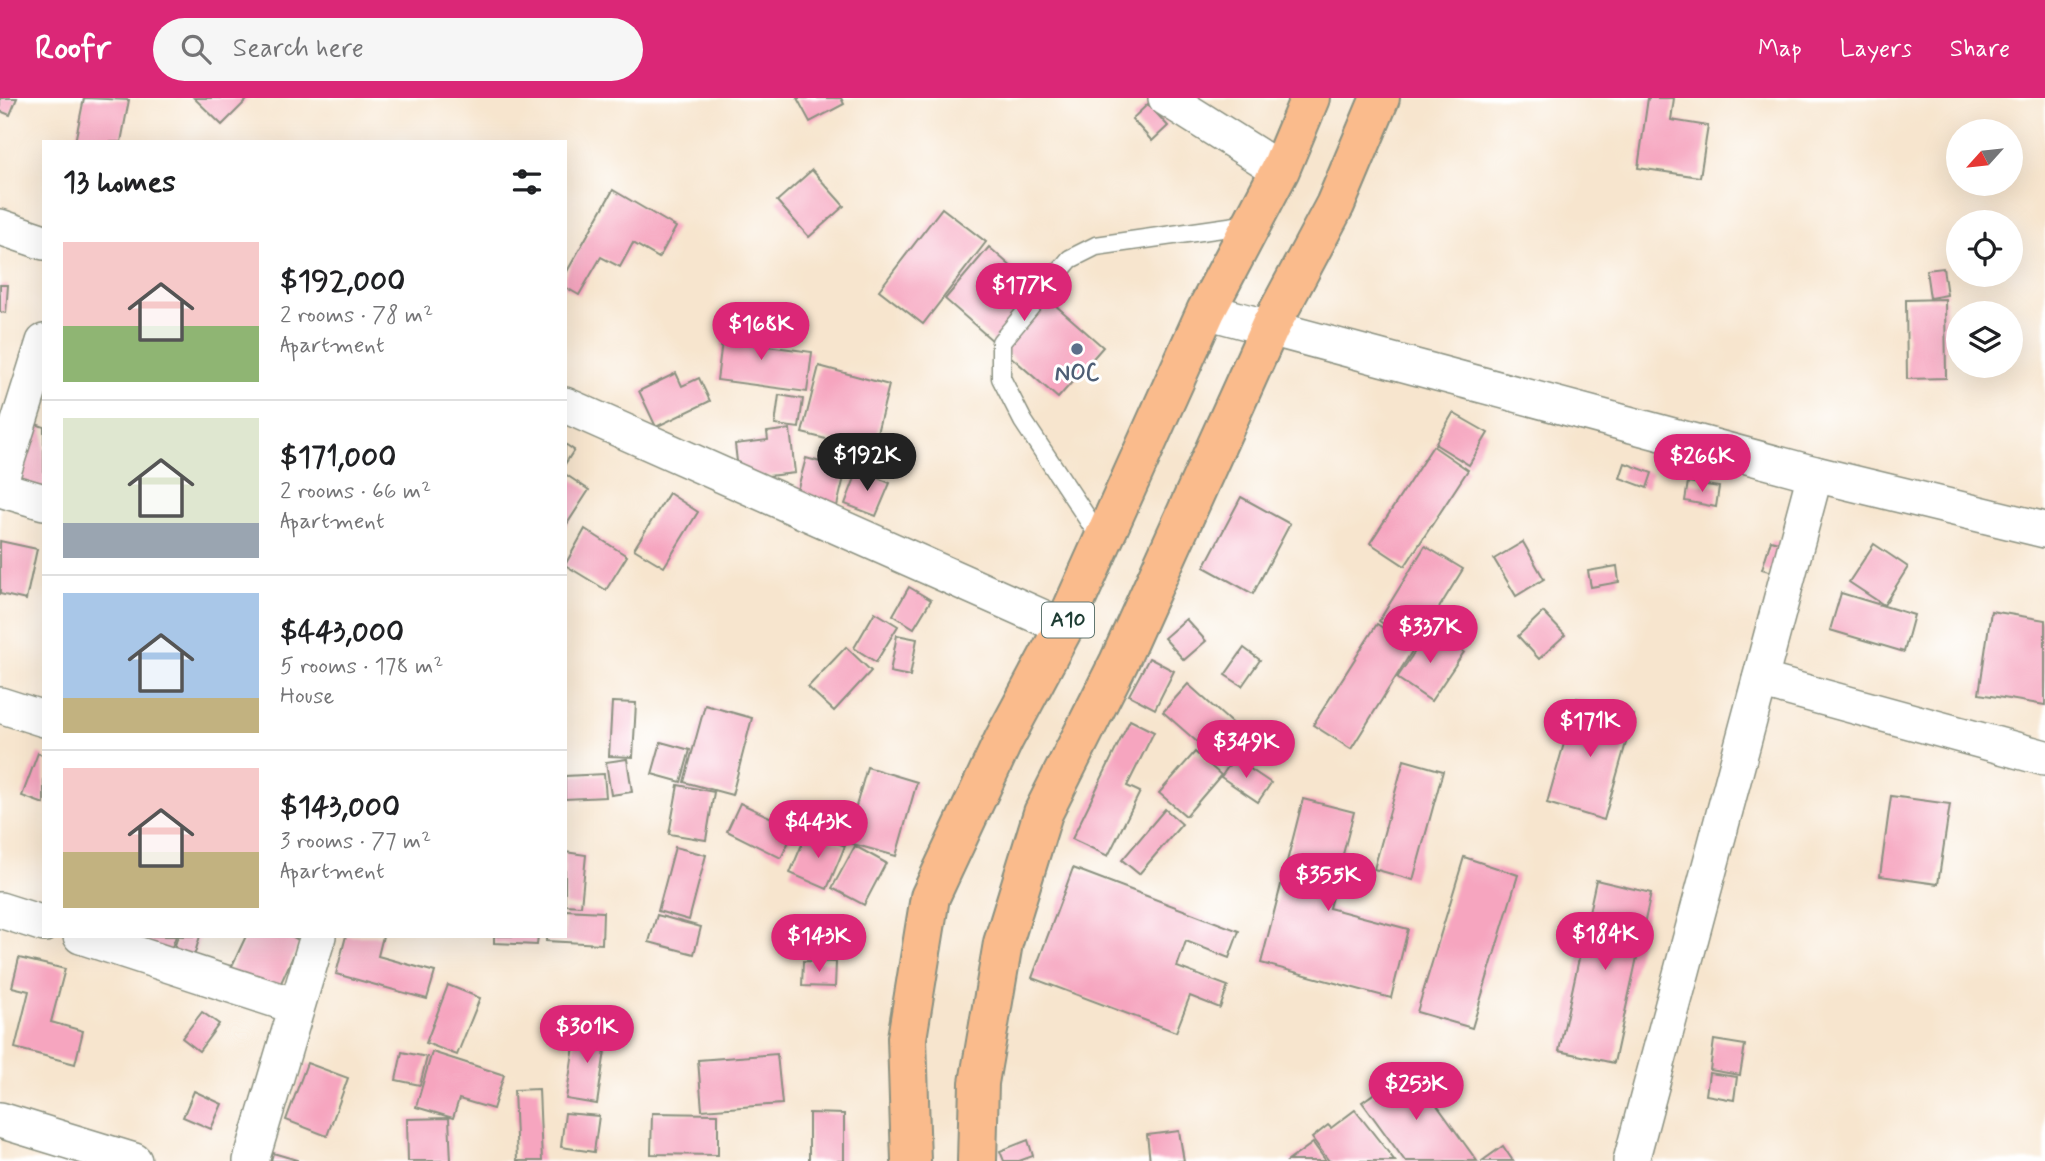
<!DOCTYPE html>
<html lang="en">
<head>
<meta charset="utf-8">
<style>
  body { margin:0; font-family:Mynerve,sans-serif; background:#f6f6f6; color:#202124; height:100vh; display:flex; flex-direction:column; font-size:26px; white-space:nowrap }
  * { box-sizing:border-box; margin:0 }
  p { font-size:23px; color:#757577 }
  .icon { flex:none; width:38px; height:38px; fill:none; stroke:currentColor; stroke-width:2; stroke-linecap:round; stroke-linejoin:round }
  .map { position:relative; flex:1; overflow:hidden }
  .panel { position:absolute; left:42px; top:42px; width:525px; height:798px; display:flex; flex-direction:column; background:#fff; border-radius:0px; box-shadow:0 7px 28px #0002 }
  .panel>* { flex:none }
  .needle { width:46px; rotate:243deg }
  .buttons { position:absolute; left:1946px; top:21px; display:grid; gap:14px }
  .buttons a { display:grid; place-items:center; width:77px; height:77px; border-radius:50%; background:#fff; box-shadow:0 7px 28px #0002; font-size:35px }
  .price { position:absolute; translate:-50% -60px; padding:0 16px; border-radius:24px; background:#db2777; color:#fff; font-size:23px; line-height:46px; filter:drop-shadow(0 2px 4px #0008) }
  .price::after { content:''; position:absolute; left:50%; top:42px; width:21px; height:16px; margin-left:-10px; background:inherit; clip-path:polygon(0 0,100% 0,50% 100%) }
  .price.current { background:#222; color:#fff }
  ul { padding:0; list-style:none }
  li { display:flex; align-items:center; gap:21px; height:175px; padding:0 21px }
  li+li { border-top:2px solid #e0e0e0 }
  li span { display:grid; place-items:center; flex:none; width:196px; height:140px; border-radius:0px; color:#555 }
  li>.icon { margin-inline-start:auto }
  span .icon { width:84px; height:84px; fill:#fffc; stroke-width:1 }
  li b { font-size:30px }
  h2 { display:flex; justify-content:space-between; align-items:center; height:84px; padding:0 21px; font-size:30px }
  header { display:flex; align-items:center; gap:42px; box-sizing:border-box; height:98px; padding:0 35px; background:#db2777; color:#fff }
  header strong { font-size:33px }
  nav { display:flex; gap:38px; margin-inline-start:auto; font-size:24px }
  .search { width:490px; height:63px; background:#f6f6f6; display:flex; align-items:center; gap:18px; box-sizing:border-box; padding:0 24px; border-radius:38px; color:#757577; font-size:26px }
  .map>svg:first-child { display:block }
  .building { fill:#f6a5bf }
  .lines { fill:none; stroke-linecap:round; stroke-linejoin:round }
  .lane-casing { stroke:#8b9181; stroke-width:21 }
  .street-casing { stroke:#8b9181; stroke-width:38 }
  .highway-casing { stroke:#8b9181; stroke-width:42 }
  .lane { stroke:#fff; stroke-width:18 }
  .street { stroke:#fff; stroke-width:35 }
  .highway { stroke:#fabb8c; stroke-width:38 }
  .service-dot { fill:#5c6f8a; stroke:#fff; stroke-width:2.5 }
  .labels { text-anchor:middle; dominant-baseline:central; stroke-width:6; stroke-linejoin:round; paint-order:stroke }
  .shield { fill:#fff; stroke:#627771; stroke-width:2 }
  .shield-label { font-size:21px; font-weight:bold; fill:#1f3d34 }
  .service-label { font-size:23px; font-weight:bold; fill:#4e5e75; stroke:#fff }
</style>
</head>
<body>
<header>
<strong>Roofr</strong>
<div class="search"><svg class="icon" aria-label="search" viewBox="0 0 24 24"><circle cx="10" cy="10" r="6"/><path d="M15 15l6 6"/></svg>Search here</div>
<nav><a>Map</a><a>Layers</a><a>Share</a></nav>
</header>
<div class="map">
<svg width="2045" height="1063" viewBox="0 0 2045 1063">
  <rect width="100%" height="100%" fill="#fff"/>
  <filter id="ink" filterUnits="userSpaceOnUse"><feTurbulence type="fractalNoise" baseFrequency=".0143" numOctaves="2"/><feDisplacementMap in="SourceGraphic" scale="14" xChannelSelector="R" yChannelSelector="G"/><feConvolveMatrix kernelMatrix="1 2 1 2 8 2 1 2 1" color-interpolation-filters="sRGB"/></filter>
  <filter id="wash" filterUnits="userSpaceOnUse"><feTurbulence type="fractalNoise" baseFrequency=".00686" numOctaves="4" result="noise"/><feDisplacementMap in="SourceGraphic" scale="28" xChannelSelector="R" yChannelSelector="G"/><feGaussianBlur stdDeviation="1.57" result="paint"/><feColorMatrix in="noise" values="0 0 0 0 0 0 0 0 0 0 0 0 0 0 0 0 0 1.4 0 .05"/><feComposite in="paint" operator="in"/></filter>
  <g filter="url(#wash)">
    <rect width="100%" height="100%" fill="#f7e5ce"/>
    <g id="blocks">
      <g class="building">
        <polygon points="0,0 17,0 10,17 0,13"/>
        <polygon points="84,0 129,2 121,44 75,44"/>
        <polygon points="194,0 249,0 222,27"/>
        <polygon points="797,0 841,0 844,6 810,24"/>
        <polygon points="1648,0 1674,0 1671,22 1708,28 1700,79 1638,70"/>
        <polygon points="1148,6 1168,28 1152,43 1132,21"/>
        <polygon points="812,72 844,108 809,139 777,103"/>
        <polygon points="613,92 676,129 659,160 633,145 620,169 601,159 579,197 565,189 565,177"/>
        <polygon points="942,110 986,144 923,226 879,192"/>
        <polygon points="989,149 1103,249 1058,300 945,201"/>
        <polygon points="1943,170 1947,197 1930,200 1926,172"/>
        <polygon points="0,187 8,187 6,215 0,214"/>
        <polygon points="1945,201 1946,280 1907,281 1906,202"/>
        <polygon points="725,221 747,224 744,245 812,254 807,294 717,282"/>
        <polygon points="819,268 889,287 874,347 847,340 846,346 802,335"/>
        <polygon points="676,275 682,288 699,280 710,303 656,329 639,293"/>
        <polygon points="779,297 803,301 799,330 775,327"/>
        <polygon points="1453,315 1488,335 1469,367 1435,346"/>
        <polygon points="9,316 44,329 44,411 0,395"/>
        <polygon points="790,331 795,375 739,381 735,346 768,342 767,334"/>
        <polygon points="565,346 574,352 565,366"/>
        <polygon points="1433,348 1468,372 1405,468 1370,445"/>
        <polygon points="806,360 846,371 837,408 796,397"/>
        <polygon points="1625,365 1652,375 1647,390 1620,380"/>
        <polygon points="858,372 890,385 876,418 845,406"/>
        <polygon points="565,376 589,392 565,429"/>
        <polygon points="1688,384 1719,389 1716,409 1685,403"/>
        <polygon points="669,395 698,414 664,469 634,451"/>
        <polygon points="1241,399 1290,426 1253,496 1204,469"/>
        <polygon points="585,431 627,458 606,492 565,467"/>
        <polygon points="1771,442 1805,451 1796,481 1762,471"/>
        <polygon points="0,443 37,451 26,502 0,496"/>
        <polygon points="1523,444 1544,481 1516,498 1494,461"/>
        <polygon points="1874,446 1908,469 1884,507 1849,484"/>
        <polygon points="1425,448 1463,471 1416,547 1379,523"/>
        <polygon points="1617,468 1619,484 1591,489 1588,473"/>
        <polygon points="909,489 931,502 914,530 893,517"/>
        <polygon points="1841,495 1914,517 1904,554 1830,532"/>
        <polygon points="1991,513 2045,522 2045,607 1979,596"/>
        <polygon points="875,514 898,528 876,564 854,550"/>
        <polygon points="1543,514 1565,537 1539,561 1518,538"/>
        <polygon points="1186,521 1206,543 1184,562 1164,540"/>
        <polygon points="1377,526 1414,550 1351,651 1313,627"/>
        <polygon points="1430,531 1464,554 1431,603 1397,580"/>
        <polygon points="897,537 917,541 910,578 890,574"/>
        <polygon points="846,549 871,573 834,613 808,589"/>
        <polygon points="1244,550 1260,562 1242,588 1225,577"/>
        <polygon points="1149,560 1174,573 1155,611 1129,597"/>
        <polygon points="1188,586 1236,629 1212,657 1163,614"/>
        <polygon points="1577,600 1634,617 1604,722 1547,705"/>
        <polygon points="612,604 636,605 633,659 609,658"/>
        <polygon points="705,607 752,620 732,697 684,684"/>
        <polygon points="1130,622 1154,634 1127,688 1140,694 1108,758 1072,741"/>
        <polygon points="661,644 690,652 681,684 652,676"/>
        <polygon points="1195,654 1221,677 1186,718 1159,695"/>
        <polygon points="38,655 44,658 44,706 22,698"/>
        <polygon points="1234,660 1271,685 1258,704 1221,679"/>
        <polygon points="627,661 632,694 611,697 606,664"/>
        <polygon points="1404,662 1443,673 1413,782 1374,771"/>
        <polygon points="867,669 917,684 896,758 846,744"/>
        <polygon points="604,676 606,699 565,701 565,678"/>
        <polygon points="678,687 714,694 706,742 669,736"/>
        <polygon points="1891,698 1950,706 1938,786 1880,778"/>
        <polygon points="1303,701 1354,714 1329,810 1408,831 1391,900 1261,865"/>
        <polygon points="740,705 795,731 781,760 727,733"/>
        <polygon points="1165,711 1182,726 1139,776 1122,762"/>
        <polygon points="808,732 845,748 827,791 790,775"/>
        <polygon points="855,748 886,765 864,807 832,790"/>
        <polygon points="675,749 706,757 689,822 658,813"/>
        <polygon points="565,754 586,757 581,808 565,807"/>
        <polygon points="1464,759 1518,777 1472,930 1417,914"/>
        <polygon points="1073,770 1239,833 1229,860 1186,843 1177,869 1228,888 1220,910 1190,898 1176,934 1032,880"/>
        <polygon points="1596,782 1651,795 1614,965 1559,953"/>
        <polygon points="565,812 603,814 602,846 546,843 546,838 565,838"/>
        <polygon points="657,817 701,829 694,856 649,844"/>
        <polygon points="123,838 176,838 166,865"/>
        <polygon points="178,838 200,838 186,885 165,878"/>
        <polygon points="246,838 291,838 300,843 271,907 224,885"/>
        <polygon points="346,838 383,838 378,858 435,874 427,901 336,876"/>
        <polygon points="494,838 538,838 537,847 494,845"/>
        <polygon points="19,860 65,871 51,924 83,933 75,966 15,950 29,893 12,889"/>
        <polygon points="803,863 836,864 835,889 802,888"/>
        <polygon points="448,887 480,900 457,957 426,945"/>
        <polygon points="202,914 219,926 199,953 182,940"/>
        <polygon points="577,928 608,933 597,1006 566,1001"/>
        <polygon points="1714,942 1745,947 1740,977 1710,972"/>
        <polygon points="402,954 427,959 420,987 396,982"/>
        <polygon points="432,954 504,977 493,1011 459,1001 453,1020 416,1009"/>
        <polygon points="777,956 782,1006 702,1012 698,962"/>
        <polygon points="307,965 348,980 327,1038 286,1022"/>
        <polygon points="1410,970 1477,1063 1405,1063 1362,1004"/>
        <polygon points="1709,975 1737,979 1734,1002 1706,997"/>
        <polygon points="539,991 542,1063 517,1063 514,992"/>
        <polygon points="194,993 222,1006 211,1031 183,1019"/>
        <polygon points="1355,1012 1395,1063 1329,1063 1312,1040 1328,1027 1331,1030"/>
        <polygon points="565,1015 599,1018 594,1054 561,1049"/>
        <polygon points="652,1015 718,1016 718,1057 651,1056"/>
        <polygon points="809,1015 844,1016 844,1063 809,1063"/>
        <polygon points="449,1020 451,1063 408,1063 407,1021"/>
        <polygon points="1179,1033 1184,1063 1150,1063 1147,1037"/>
        <polygon points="1028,1042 1033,1058 1019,1063 1004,1063 1000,1053"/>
        <polygon points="1313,1045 1326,1063 1288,1063"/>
        <polygon points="1503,1048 1513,1063 1482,1063"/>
        <polygon points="273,1055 297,1062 297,1063 271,1063"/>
      </g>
    </g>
  </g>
  <g filter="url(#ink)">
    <use href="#blocks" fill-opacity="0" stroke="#8b9181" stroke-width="2"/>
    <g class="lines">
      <defs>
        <polyline id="lane" points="1103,444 1023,323 1001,280 1001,244 1070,161 1096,148 1250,126"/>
        <g id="street">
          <polyline points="1166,0 1280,72"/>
          <polyline points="0,129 44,144"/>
          <polyline points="1206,213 1815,376 2045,432"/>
          <polyline points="565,307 1064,529"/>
          <polyline points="0,384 44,244"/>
          <polyline points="0,391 44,404"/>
          <polyline points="1760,582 2045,660"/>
          <polyline points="0,607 44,621"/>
          <polyline points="0,812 44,826"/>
          <polyline points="81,838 295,908"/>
          <polyline points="0,1022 134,1063"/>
          <polyline points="251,1063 318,838"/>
          <polyline points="1631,1063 1815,376"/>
        </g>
        <g id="highway">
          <polyline points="911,1063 907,940 930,799 1004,641 1064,529 1206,213 1280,72 1310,0"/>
          <polyline points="977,1063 979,985 1003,845 1043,715 1119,564 1270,229 1335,107 1380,0"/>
        </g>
      </defs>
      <use href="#lane" class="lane-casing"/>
      <use href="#street" class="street-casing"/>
      <use href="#highway" class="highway-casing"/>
      <use href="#lane" class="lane"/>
      <use href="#street" class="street"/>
      <use href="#highway" class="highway"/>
    </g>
  </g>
  <circle class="service-dot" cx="1077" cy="251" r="7"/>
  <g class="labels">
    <rect class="shield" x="1042" y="504.5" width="52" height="35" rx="5"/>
    <g class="shield-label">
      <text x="1068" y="522">A10</text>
    </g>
    <g class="service-label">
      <text x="1077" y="276">NOC</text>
    </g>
  </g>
</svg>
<div class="buttons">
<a><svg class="needle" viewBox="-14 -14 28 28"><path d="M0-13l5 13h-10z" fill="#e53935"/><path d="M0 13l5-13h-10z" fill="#757577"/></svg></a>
<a><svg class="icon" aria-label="locate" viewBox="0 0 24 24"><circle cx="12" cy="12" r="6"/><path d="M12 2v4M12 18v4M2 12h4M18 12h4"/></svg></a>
<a><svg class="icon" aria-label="layers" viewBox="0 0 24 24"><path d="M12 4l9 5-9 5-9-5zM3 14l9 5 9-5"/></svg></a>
</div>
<b class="price" style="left:1024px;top:225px">$177K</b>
<b class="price" style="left:761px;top:264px">$168K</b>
<b class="price current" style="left:867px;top:395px">$192K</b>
<b class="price" style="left:1702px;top:396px">$266K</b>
<b class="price" style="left:1430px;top:567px">$337K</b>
<b class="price" style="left:1590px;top:661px">$171K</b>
<b class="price" style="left:1246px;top:682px">$349K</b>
<b class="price" style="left:818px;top:762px">$443K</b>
<b class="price" style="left:1328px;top:815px">$355K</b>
<b class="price" style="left:1605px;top:874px">$184K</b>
<b class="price" style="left:819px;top:876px">$143K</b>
<b class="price" style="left:587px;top:967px">$301K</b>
<b class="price" style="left:1416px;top:1024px">$253K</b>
<section class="panel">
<h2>13 homes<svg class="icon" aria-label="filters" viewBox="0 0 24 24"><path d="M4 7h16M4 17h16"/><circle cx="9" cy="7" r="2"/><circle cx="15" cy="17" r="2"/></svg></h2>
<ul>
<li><span style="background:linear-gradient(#f6c9c9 60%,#8fb573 0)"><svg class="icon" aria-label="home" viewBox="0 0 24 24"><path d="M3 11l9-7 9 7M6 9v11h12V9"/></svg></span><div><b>$192,000</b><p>2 rooms · 78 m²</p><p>Apartment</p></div></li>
<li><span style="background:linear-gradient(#dfe7d0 75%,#9aa5b1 0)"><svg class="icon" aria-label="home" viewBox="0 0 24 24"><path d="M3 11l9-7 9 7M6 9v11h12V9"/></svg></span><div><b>$171,000</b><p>2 rooms · 66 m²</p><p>Apartment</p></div></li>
<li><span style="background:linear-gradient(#a9c7e8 75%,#c2b280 0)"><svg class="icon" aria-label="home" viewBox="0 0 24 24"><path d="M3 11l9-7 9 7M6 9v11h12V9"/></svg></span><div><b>$443,000</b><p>5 rooms · 178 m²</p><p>House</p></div></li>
<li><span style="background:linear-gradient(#f6c9c9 60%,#c2b280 0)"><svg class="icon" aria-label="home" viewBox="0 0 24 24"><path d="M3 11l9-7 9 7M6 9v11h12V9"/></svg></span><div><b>$143,000</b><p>3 rooms · 77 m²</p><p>Apartment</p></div></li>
</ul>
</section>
</div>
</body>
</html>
